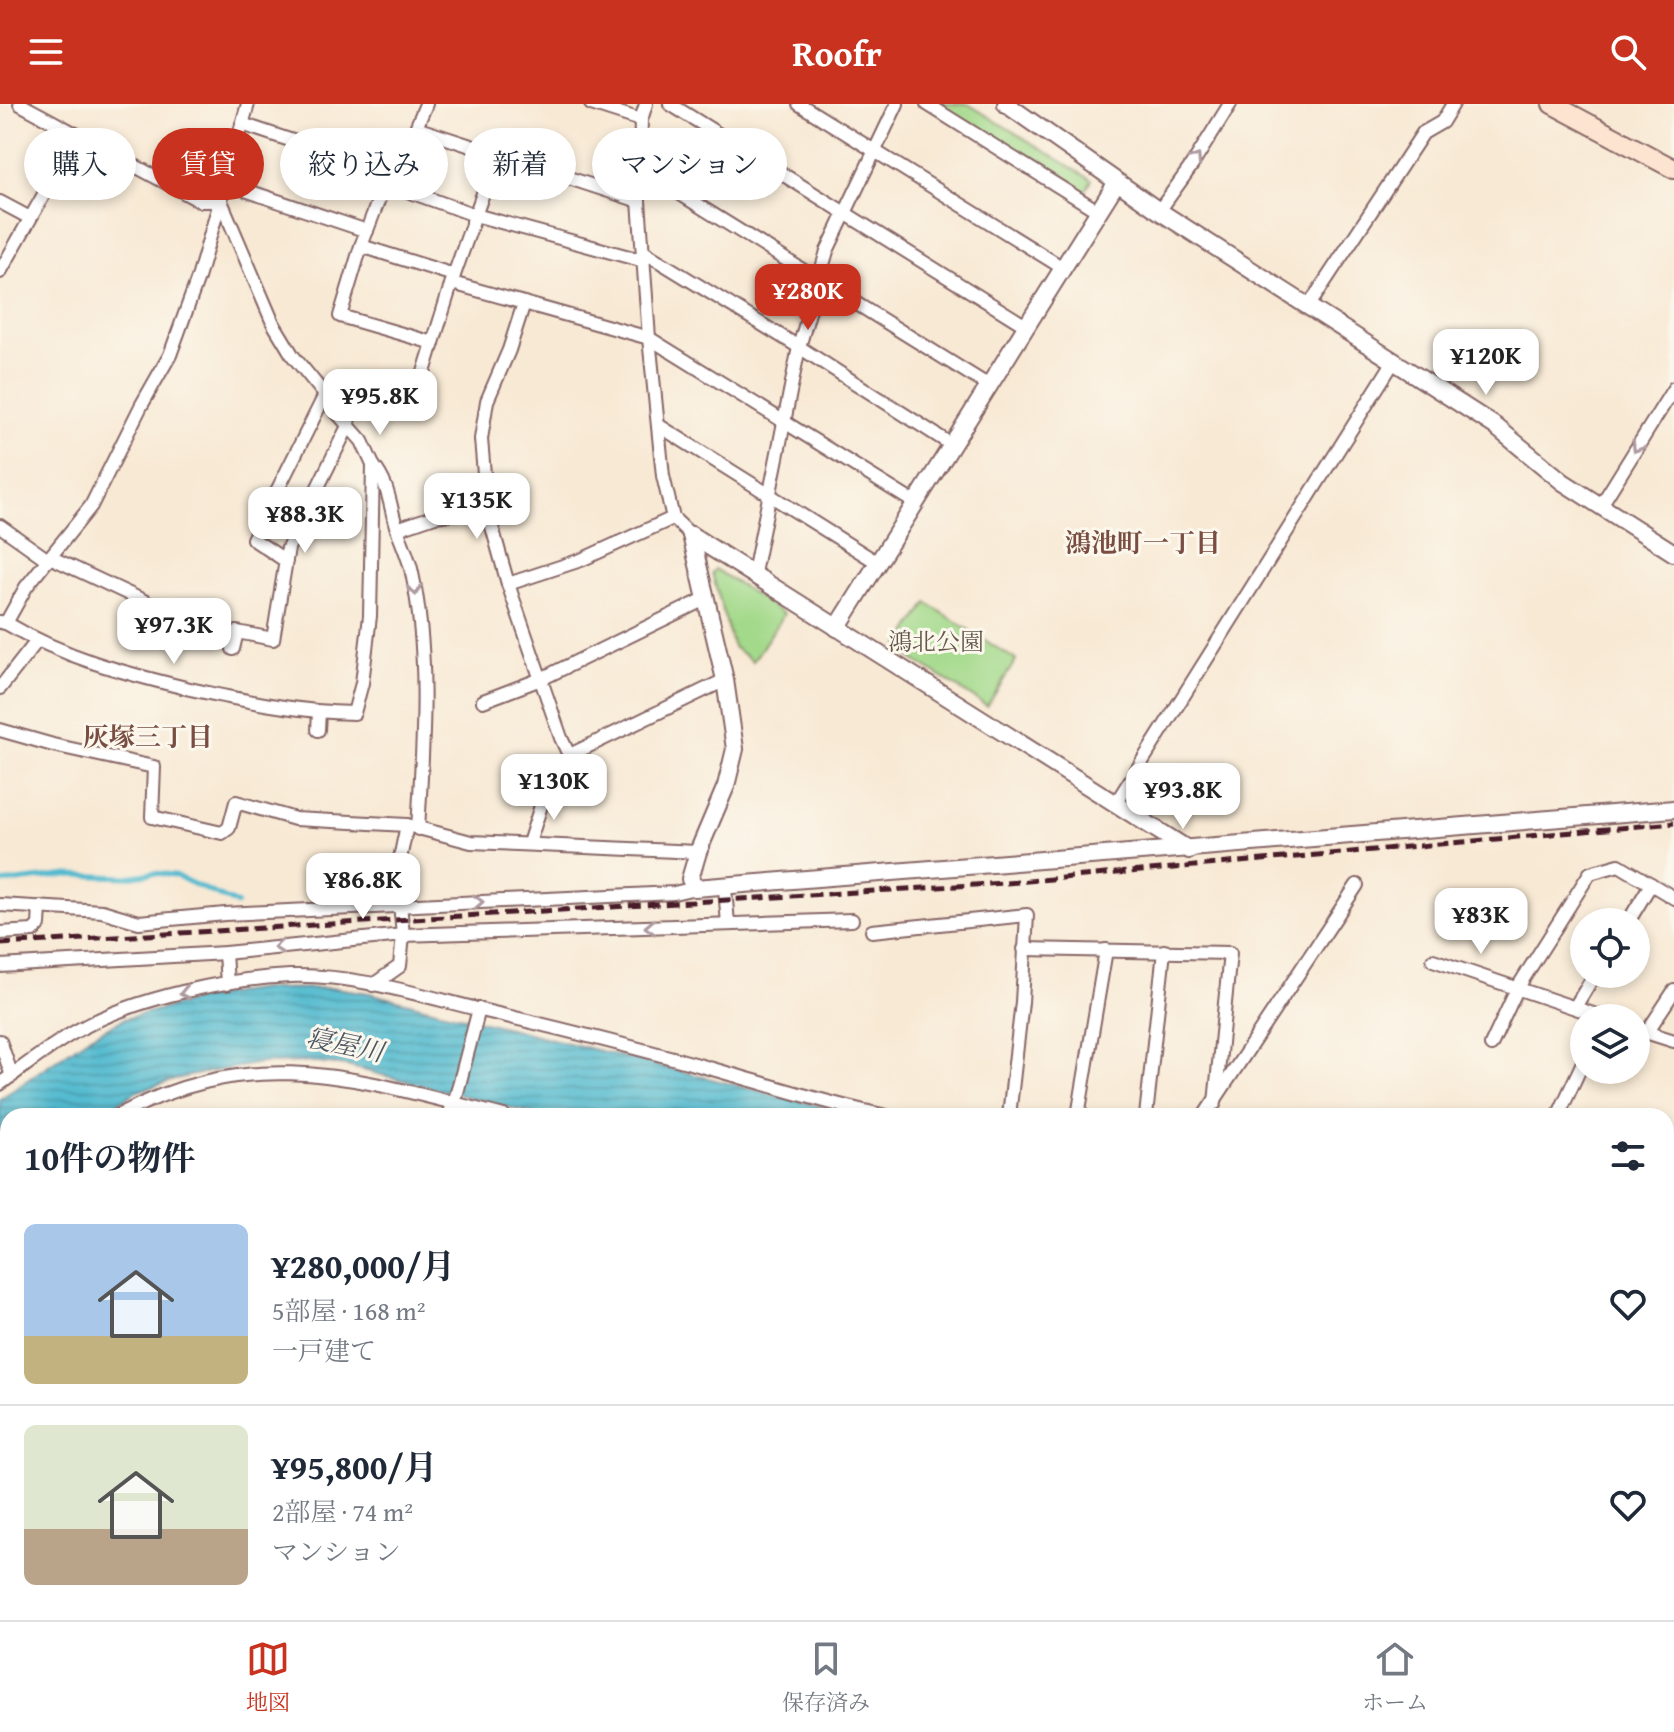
<!DOCTYPE html>
<html lang="ja">
<head>
<meta charset="utf-8">
<style>
  body { margin:0; font-family:"Gentium Book Plus","Noto Serif JP",serif; background:#f6f6f7; color:#1f2937; height:100vh; display:flex; flex-direction:column; font-size:30px; white-space:nowrap }
  * { box-sizing:border-box; margin:0 }
  p { font-size:26px; color:#747a83 }
  .icon { flex:none; width:44px; height:44px; fill:none; stroke:currentColor; stroke-width:2; stroke-linecap:round; stroke-linejoin:round }
  .map { position:relative; flex:1; overflow:hidden }
  .side { position:absolute; left:0px; top:1004px; width:1674px; height:512px; display:flex; flex-direction:column; background:#fff; border-radius:24px 24px 0 0; box-shadow:0 4px 12px #0003 }
  .side>* { flex:none }
  .banner { position:absolute; left:24px; top:24px; width:800px; height:72px; display:flex; gap:16px }
  .buttons { position:absolute; left:1570px; top:804px; display:grid; gap:16px }
  .buttons a { display:grid; place-items:center; width:80px; height:80px; border-radius:50%; background:#fff; box-shadow:0 4px 12px #0003; font-size:40px }
  .price { position:absolute; translate:-50% -68px; padding:0 18px; border-radius:16px; background:#fff; color:#222; font-size:26px; line-height:52px; filter:drop-shadow(0 2px 4px #0008) }
  .price::after { content:''; position:absolute; left:50%; top:48px; width:24px; height:18px; margin-left:-12px; background:inherit; clip-path:polygon(0 0,100% 0,50% 100%) }
  .price.current { background:#c8321e; color:#fff }
  ul { padding:0; list-style:none }
  li { display:flex; align-items:center; gap:24px; height:200px; padding:0 24px }
  li+li { border-top:2px solid #e0e1e3 }
  li span { display:grid; place-items:center; flex:none; width:224px; height:160px; border-radius:12px; color:#555 }
  li>.icon { margin-inline-start:auto }
  span .icon { width:96px; height:96px; fill:#fffc; stroke-width:1 }
  li b { font-size:34px }
  h2 { display:flex; justify-content:space-between; align-items:center; height:96px; padding:0 24px; font-size:34px }
  .chip { padding:0 28px; border-radius:36px; background:#fff; box-shadow:0 4px 12px #0003; font-size:28px; line-height:72px }
  .chip.current { background:#c8321e; color:#fff }
  header { display:flex; justify-content:space-between; align-items:center; height:104px; padding:0 24px; background:#c8321e; color:#fff; font-size:36px; font-weight:700 }
  .menu { display:flex; justify-content:space-around; align-items:center; height:112px; border-top:2px solid #e0e1e3; background:#fff; font-size:22px; color:#747a83 }
  .menu a { display:grid; justify-items:center; gap:4px }
  .menu .current { color:#c8321e }
  .map>svg:first-child { display:block }
  .park { fill:#a3d98a; stroke:#767c5a; stroke-width:2 }
  .water { fill:url(#water-rules); stroke:#4e6c7d; stroke-width:2 }
  .lines { fill:none; stroke-linecap:round; stroke-linejoin:round }
  .stream { stroke:#51bacf; stroke-width:5 }
  .minor-casing { stroke:#876666; stroke-width:16 }
  .tertiary-casing { stroke:#876666; stroke-width:20 }
  .secondary-casing { stroke:#876666; stroke-width:22 }
  .minor { stroke:#fff; stroke-width:12 }
  .tertiary { stroke:#fff; stroke-width:16 }
  .secondary { stroke:#fde4d0; stroke-width:18 }
  .rail { stroke:#4a1f2b; stroke-width:5; stroke-dasharray:12 6; stroke-linecap:butt }
  .oneway { stroke:#ae9aa0 }
  .labels { text-anchor:middle; dominant-baseline:central; stroke-width:6; stroke-linejoin:round; paint-order:stroke }
  .park-label { font-size:24px; fill:#655748; stroke:#fbf7ec }
  .neighbourhood-label { font-size:26px; font-weight:bold; fill:#794d41; stroke:#fbf7ec }
  .water-label { font-size:26px; font-style:italic; fill:#4c5564; stroke:#fbf7ec }
</style>
</head>
<body>
<header><svg class="icon" aria-label="menu" viewBox="0 0 24 24"><path d="M4 6h16M4 12h16M4 18h16"/></svg>Roofr<svg class="icon" aria-label="search" viewBox="0 0 24 24"><circle cx="10" cy="10" r="6"/><path d="M15 15l6 6"/></svg></header>
<div class="map">
<svg width="1674" height="1516" viewBox="0 0 1674 1516">
  <defs>
    <pattern id="water-rules" width="6" height="5" patternUnits="userSpaceOnUse" patternTransform="scale(2)"><rect width="6" height="5" fill="#51bacf"/><path d="M0 2.5h6" fill="none" stroke="#4597a8"/></pattern>
  </defs>
  <rect width="100%" height="100%" fill="#fbf7ec"/>
  <filter id="ink" filterUnits="userSpaceOnUse"><feTurbulence type="fractalNoise" baseFrequency=".0125" numOctaves="2"/><feDisplacementMap in="SourceGraphic" scale="16" xChannelSelector="R" yChannelSelector="G"/><feConvolveMatrix kernelMatrix="1 2 1 2 8 2 1 2 1" color-interpolation-filters="sRGB"/></filter>
  <filter id="wash" filterUnits="userSpaceOnUse"><feTurbulence type="fractalNoise" baseFrequency=".006" numOctaves="4" result="noise"/><feDisplacementMap in="SourceGraphic" scale="32" xChannelSelector="R" yChannelSelector="G"/><feGaussianBlur stdDeviation="1.8" result="paint"/><feColorMatrix in="noise" values="0 0 0 0 0 0 0 0 0 0 0 0 0 0 0 0 0 1.4 0 .05"/><feComposite in="paint" operator="in"/></filter>
  <g filter="url(#wash)">
    <rect width="100%" height="100%" fill="#f8e9d4"/>
    <g class="park">
      <polygon points="936,0 968,0 1092,76 1083,90"/>
      <polygon points="715,465 784,510 753,557 733,543 712,469"/>
      <polygon points="927,499 1016,556 987,602 897,545"/>
      <polygon points="8,1369 8,1508 335,1508 329,1516 0,1516 0,1371"/>
    </g>
    <g class="water">
      <polygon points="336,884 369,889 827,1004 869,1012 543,1012 347,962 310,958 260,959 188,972 138,987 96,1012 8,1012 8,1074 0,1080 0,995 89,933 124,915 211,892 263,885"/>
      <polygon points="1666,1044 1674,1046 1674,1129 1666,1127"/>
    </g>
    <g class="lines">
      <polyline class="stream" points="0,779 68,771 127,773 154,769 174,771 237,800"/>
    </g>
  </g>
  <g filter="url(#ink)">
    <g class="lines">
      <defs>
        <g id="minor">
          <polyline points="20,0 200,97 221,97"/>
          <polyline points="426,0 416,24 385,79 361,142 454,171"/>
          <polyline points="591,0 641,16"/>
          <polyline points="646,0 641,16 639,97 649,234 663,372 673,414 691,431"/>
          <polyline points="670,0 1026,222"/>
          <polyline points="799,0 1063,164"/>
          <polyline points="927,0 1098,107"/>
          <polyline points="242,20 391,70"/>
          <polyline points="416,24 639,97"/>
          <polyline points="640,65 989,282"/>
          <polyline points="224,79 367,127"/>
          <polyline points="385,79 475,111 644,157"/>
          <polyline points="0,98 30,114"/>
          <polyline points="1159,107 1192,61 1230,0"/>
          <polyline points="361,142 340,212 433,239"/>
          <polyline points="644,148 799,243 952,341"/>
          <polyline points="0,168 77,32"/>
          <polyline points="452,179 649,234 915,399"/>
          <polyline points="524,199 509,246 487,297 481,335 487,405 508,480 561,634 577,668"/>
          <polyline points="1308,203 1423,29 1442,18 1453,0"/>
          <polyline points="365,277 416,294 454,171 497,50"/>
          <polyline points="658,321 878,459"/>
          <path d="M373 361C389 381 389 398 396 422 401 438 409 453 412 469 430 552 423 641 418 725"/>
          <polyline points="1600,403 1674,284"/>
          <polyline points="0,422 48,456"/>
          <polyline points="397,425 435,412 487,405"/>
          <polyline points="50,453 146,498"/>
          <polyline points="286,457 253,435 325,291"/>
          <polyline points="754,469 799,243 827,147 897,0"/>
          <polyline points="508,480 581,456 673,414"/>
          <path d="M0 518 6 519C65 554 124 569 190 585 245 597 298 608 354 609L362 579 370 512 373 361 362 337 332 303 325 291 293 252 273 219 221 97"/>
          <polyline points="6,519 26,483 91,402 141,302 170,251 198,174 248,0"/>
          <polyline points="233,545 237,528 273,535 288,444 349,320"/>
          <polyline points="0,584 37,537"/>
          <polyline points="483,597 541,575 705,495"/>
          <polyline points="0,626 53,641 154,663 152,713 222,729 229,724 236,698 295,715 407,721 471,738 698,748"/>
          <polyline points="318,626 319,608"/>
          <polyline points="570,651 725,576"/>
          <polyline points="1116,699 1394,257"/>
          <polyline points="529,739 546,686"/>
          <polyline points="725,784 728,820"/>
          <polyline points="0,801 102,807 139,818 225,810 674,789 695,784"/>
          <polyline points="1628,818 1651,780"/>
          <polyline points="872,827 1027,811 1022,898 1009,1012"/>
          <polyline points="0,829 33,827 39,821 40,803"/>
          <polyline points="1024,845 1230,849 1215,999"/>
          <polyline points="225,849 227,880"/>
          <polyline points="1433,856 1605,914"/>
          <polyline points="0,862 225,849 403,831 852,816"/>
          <polyline points="373,881 400,862 403,831 397,769 407,721"/>
          <polyline points="1575,903 1595,870"/>
          <polyline points="1636,925 1674,937"/>
          <polyline points="1647,928 1674,887"/>
          <polyline points="0,937 12,972"/>
          <polyline points="1491,941 1518,883 1590,769 1619,761 1674,794"/>
          <path d="M0 980C25 962 52 940 80 925 136 894 226 875 290 872 354 870 420 891 481 906 562 925 643 945 723 968 777 983 831 1001 887 1012"/>
          <path d="M117 1012C258 937 360 976 504 1012"/>
          <polyline points="448,1012 454,1000 479,905"/>
          <polyline points="1078,1012 1106,846"/>
          <polyline points="1146,1012 1164,847"/>
          <polyline points="1204,1012 1357,781"/>
          <polyline points="1558,1012 1584,956"/>
          <polyline points="1666,1034 1674,1036"/>
          <polyline points="0,1094 8,1088"/>
          <polyline points="1666,1136 1674,1138"/>
          <polyline points="1666,1198 1674,1201"/>
          <polyline points="0,1320 8,1316"/>
          <polyline points="472,1508 484,1516"/>
          <polyline points="1044,1508 1056,1516"/>
          <polyline points="1365,1508 1377,1516"/>
          <polyline points="1580,1508 1593,1516"/>
          <polyline points="707,1516 712,1508"/>
          <polyline points="1170,1516 1175,1508"/>
          <polyline points="1412,1516 1417,1508"/>
        </g>
        <g id="tertiary">
          <polyline points="1006,0 1159,107 1495,322 1563,378 1674,449"/>
          <polyline points="691,431 725,576 735,645 726,682 698,748 690,775 695,784 1674,705"/>
          <polyline points="691,431 1189,746"/>
          <polyline points="837,524 1117,78"/>
        </g>
        <polyline id="secondary" points="1552,0 1674,65"/>
      </defs>
      <use href="#minor" class="minor-casing"/>
      <use href="#tertiary" class="tertiary-casing"/>
      <use href="#secondary" class="secondary-casing"/>
      <use href="#minor" class="minor"/>
      <use href="#tertiary" class="tertiary"/>
      <use href="#secondary" class="secondary"/>
      <polyline class="rail" points="0,840 1006,779 1674,719"/>
    </g>
    <defs><path id="oneway-chevron" d="M-2-3.5L2.5 0L-2 3.5" fill="none" stroke-width="1.6" stroke-linecap="round" stroke-linejoin="round" transform="scale(2)"/></defs>
    <g class="oneway">
      <use href="#oneway-chevron" transform="translate(1196 55) rotate(-57)"/>
      <use href="#oneway-chevron" transform="translate(1637 343) rotate(122)"/>
      <use href="#oneway-chevron" transform="translate(415 486) rotate(82)"/>
      <use href="#oneway-chevron" transform="translate(478 798) rotate(-3)"/>
      <use href="#oneway-chevron" transform="translate(650 823) rotate(178)"/>
      <use href="#oneway-chevron" transform="translate(279 843) rotate(174)"/>
      <use href="#oneway-chevron" transform="translate(185 889) rotate(168)"/>
    </g>
  </g>
  <g class="labels">
    <g class="park-label">
      <text x="936" y="537">鴻北公園</text>
    </g>
    <g class="neighbourhood-label">
      <text x="1143" y="438">鴻池町一丁目</text>
      <text x="148" y="632">灰塚三丁目</text>
    </g>
    <g class="water-label">
      <text transform="translate(345 940) rotate(12)">寝屋川</text>
    </g>
  </g>
</svg>
<div class="buttons">
<a><svg class="icon" aria-label="locate" viewBox="0 0 24 24"><circle cx="12" cy="12" r="6"/><path d="M12 2v4M12 18v4M2 12h4M18 12h4"/></svg></a>
<a><svg class="icon" aria-label="layers" viewBox="0 0 24 24"><path d="M12 4l9 5-9 5-9-5zM3 14l9 5 9-5"/></svg></a>
</div>
<b class="price current" style="left:808px;top:228px">¥280K</b>
<b class="price" style="left:1486px;top:293px">¥120K</b>
<b class="price" style="left:380px;top:333px">¥95.8K</b>
<b class="price" style="left:477px;top:437px">¥135K</b>
<b class="price" style="left:305px;top:451px">¥88.3K</b>
<b class="price" style="left:174px;top:562px">¥97.3K</b>
<b class="price" style="left:554px;top:718px">¥130K</b>
<b class="price" style="left:1183px;top:727px">¥93.8K</b>
<b class="price" style="left:363px;top:817px">¥86.8K</b>
<b class="price" style="left:1481px;top:852px">¥83K</b>
<div class="banner">
<a class="chip">購入</a>
<a class="chip current">賃貸</a>
<a class="chip">絞り込み</a>
<a class="chip">新着</a>
<a class="chip">マンション</a>
</div>
<section class="side">
<h2>10件の物件<svg class="icon" aria-label="filters" viewBox="0 0 24 24"><path d="M4 7h16M4 17h16"/><circle cx="9" cy="7" r="2"/><circle cx="15" cy="17" r="2"/></svg></h2>
<ul>
<li><span style="background:linear-gradient(#a9c7e8 70%,#c2b280 0)"><svg class="icon" aria-label="home" viewBox="0 0 24 24"><path d="M3 11l9-7 9 7M6 9v11h12V9"/></svg></span><div><b>¥280,000/月</b><p>5部屋 · 168 m²</p><p>一戸建て</p></div><svg class="icon" aria-label="heart" viewBox="0 0 24 24"><path d="M12 20l-8-8c-3-5 5-10 8-4 3-6 11-1 8 4z"/></svg></li>
<li><span style="background:linear-gradient(#dfe7d0 65%,#b9a48a 0)"><svg class="icon" aria-label="home" viewBox="0 0 24 24"><path d="M3 11l9-7 9 7M6 9v11h12V9"/></svg></span><div><b>¥95,800/月</b><p>2部屋 · 74 m²</p><p>マンション</p></div><svg class="icon" aria-label="heart" viewBox="0 0 24 24"><path d="M12 20l-8-8c-3-5 5-10 8-4 3-6 11-1 8 4z"/></svg></li>
</ul>
</section>
</div>
<nav class="menu">
<a class="current"><svg class="icon" aria-label="map" viewBox="0 0 24 24"><path d="M3 6l6-2 6 2 6-2v14l-6 2-6-2-6 2zM9 4v14M15 6v14"/></svg>地図</a>
<a><svg class="icon" aria-label="saved" viewBox="0 0 24 24"><path d="M7 4h10v16l-5-4-5 4z"/></svg>保存済み</a>
<a><svg class="icon" aria-label="home" viewBox="0 0 24 24"><path d="M3 11l9-7 9 7M6 9v11h12V9"/></svg>ホーム</a>
</nav>
</body>
</html>
